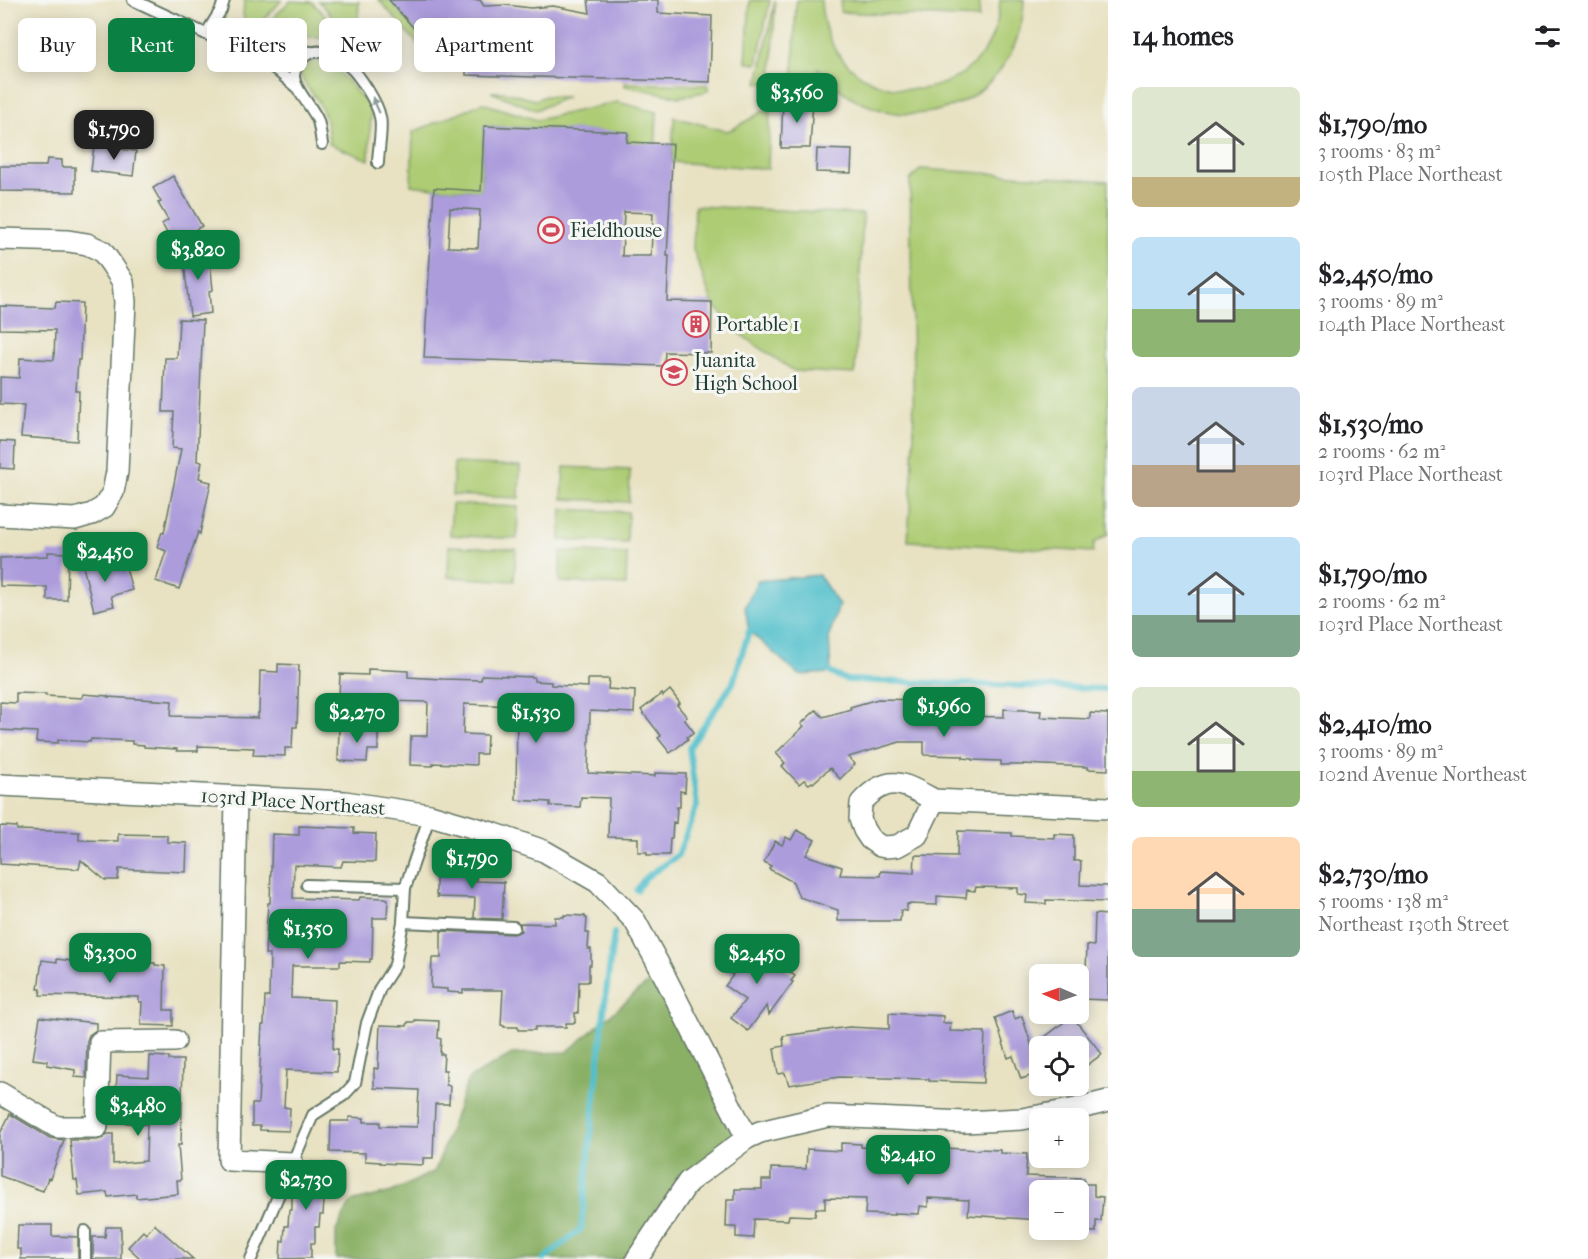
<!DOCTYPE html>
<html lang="en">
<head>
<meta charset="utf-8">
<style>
  body { margin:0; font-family:"IM FELL French Canon",serif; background:#f2f2f2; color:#202124; height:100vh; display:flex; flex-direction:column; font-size:22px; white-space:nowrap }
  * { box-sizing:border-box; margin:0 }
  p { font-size:20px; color:#757577 }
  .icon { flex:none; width:33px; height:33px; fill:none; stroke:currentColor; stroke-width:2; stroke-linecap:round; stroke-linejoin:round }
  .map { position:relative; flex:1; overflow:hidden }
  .details { display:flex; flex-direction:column; background:#fff; width:480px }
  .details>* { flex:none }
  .hud { position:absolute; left:18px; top:18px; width:570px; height:54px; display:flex; gap:12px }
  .needle { width:39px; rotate:272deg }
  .tools { position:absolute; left:1029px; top:964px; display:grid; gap:12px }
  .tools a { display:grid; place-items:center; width:60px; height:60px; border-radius:9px; background:#fff; box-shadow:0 3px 15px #0003; font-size:30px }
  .price { position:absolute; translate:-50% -51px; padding:0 14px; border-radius:12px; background:#0b8043; color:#fff; font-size:20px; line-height:39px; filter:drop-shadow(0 2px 3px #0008) }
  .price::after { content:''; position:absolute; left:50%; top:36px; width:18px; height:14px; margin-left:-9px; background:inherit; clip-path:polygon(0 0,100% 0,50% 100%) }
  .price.active { background:#222; color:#fff }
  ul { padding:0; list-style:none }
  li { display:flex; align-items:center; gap:18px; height:150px; padding:0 24px }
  li span { display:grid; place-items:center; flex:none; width:168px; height:120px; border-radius:9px; color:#555 }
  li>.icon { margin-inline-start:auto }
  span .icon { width:72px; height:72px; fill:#fffc; stroke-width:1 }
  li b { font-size:26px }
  h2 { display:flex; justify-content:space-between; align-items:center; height:72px; padding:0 24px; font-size:26px }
  .tag { padding:0 21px; border-radius:9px; background:#fff; box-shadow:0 3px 15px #0003; font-size:21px; line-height:54px }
  .tag.active { background:#0b8043; color:#fff }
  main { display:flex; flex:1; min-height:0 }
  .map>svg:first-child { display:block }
  .green { fill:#adcc73; stroke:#668454; stroke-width:1.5 }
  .forest { fill:#8ab065; stroke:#54764c; stroke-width:1.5 }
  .water { fill:#53c0cc; stroke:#397e80; stroke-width:1.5 }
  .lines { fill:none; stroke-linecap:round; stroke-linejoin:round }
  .stream { stroke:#53c0cc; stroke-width:6 }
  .building { fill:#ac9cdc; fill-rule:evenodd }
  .lane-casing { stroke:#657766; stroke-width:14 }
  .street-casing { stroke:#657766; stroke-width:24 }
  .lane { stroke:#fff; stroke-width:10 }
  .street { stroke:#fff; stroke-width:21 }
  .oneway { fill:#8f9e9a }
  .labels { text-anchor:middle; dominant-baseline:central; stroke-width:6; stroke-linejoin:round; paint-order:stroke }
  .poi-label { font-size:20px; fill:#1f3d34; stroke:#f6f6f2; text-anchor:start }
  .street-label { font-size:20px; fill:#1f3d34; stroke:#f6f6f2 }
</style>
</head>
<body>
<main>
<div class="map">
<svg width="1108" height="1259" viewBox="0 0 1108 1259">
  <rect width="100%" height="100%" fill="#f6f6f2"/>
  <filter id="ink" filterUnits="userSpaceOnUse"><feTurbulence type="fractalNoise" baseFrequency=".0167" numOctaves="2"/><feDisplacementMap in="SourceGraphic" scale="12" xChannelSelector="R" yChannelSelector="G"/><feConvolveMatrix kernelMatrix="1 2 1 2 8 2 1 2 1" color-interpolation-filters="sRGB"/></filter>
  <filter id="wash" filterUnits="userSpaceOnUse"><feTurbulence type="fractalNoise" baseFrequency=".008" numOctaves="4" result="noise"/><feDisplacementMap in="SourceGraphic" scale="24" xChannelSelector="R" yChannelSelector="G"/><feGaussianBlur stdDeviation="1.35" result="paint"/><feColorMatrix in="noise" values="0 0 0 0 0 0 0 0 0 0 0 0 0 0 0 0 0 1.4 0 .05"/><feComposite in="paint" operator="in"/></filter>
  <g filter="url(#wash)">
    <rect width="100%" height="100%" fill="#e8e2c2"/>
    <g class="green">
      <path d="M245 0H282L252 32C242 23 242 12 245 0Z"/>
      <polygon points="379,0 390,0 441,59 431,59"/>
      <polygon points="750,0 770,0 757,64 746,62"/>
      <path d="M796 0H821C826 119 994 119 1000 0H1024C1020 112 889 154 818 68L817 84 793 83Z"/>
      <polygon points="841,0 980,0 979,18 840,12"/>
      <polygon points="290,1 312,2 346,38 256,35"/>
      <polygon points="319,1 359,2 357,39 352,39"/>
      <polygon points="775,1 772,84 758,83"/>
      <path d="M313 61H322L335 67 369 106 371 112 369 160 329 144C329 130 326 116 319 103 315 94 302 85 301 75 301 69 308 64 313 61Z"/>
      <polygon points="625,83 708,85 708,91 680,97 625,86"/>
      <polygon points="491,92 505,92 535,100 546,96 567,97 536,110"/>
      <polygon points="617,102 657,112 653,194 627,156 628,133 484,126 481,191 434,188 411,185 413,132 482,103 537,120"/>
      <polygon points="770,107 768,169 672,162 674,117 726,131 733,129"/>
      <polygon points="921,169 1108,181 1108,534 1094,543 1093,552 908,541 914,443 910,180"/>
      <polygon points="695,206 863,214 855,374 794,371 737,332 712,302 693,249"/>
      <polygon points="454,463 520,466 519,498 452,495"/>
      <polygon points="564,467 630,470 629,502 562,499"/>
      <polygon points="452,504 518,507 517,539 450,535"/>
      <polygon points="562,509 628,512 627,543 560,540"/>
      <polygon points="449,546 516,549 514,581 448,577"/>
      <polygon points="561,551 627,554 626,585 559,582"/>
    </g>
    <polygon class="forest" points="662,971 747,1138 688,1182 637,1259 336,1259 336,1231 351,1202 392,1192 435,1171 468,1079 512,1054 567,1052"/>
    <polygon class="water" points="819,575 839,605 829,636 831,673 799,675 749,631 745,607 757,581"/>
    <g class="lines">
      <g class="stream">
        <polyline points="827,669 831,673 847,680 1108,689"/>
        <polyline points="637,890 645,878 678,855 697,806 689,748 733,683 749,631 755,630"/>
        <polyline points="544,1259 581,1229 606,993 614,933"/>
      </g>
    </g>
    <g id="blocks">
      <g class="building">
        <polygon points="389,0 480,0 484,6 506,5 531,8 553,6 590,13 588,0 658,0 658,13 712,16 710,82 466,75 466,61 441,59"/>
        <polygon points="783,101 813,101 810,148 781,148"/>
        <path d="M484 126 628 132 627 142 673 144 667 256H669L667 301 712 302 711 353 665 352 664 366 424 358 434 188 481 191ZM450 208 480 210 478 248 448 247ZM624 212 653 213 651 256H622Z"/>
        <polygon points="94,146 136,151 133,176 91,171"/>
        <polygon points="817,149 852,150 851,173 816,172"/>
        <polygon points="47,159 62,160 62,167 75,167 75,192 0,191 0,166 46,166"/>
        <polygon points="173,176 202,226 177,240 171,240 162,224 168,220 158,203 161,202 153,188"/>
        <polygon points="209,249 213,290 209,291 211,313 190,316 183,252"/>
        <polygon points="56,302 82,303 80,360 78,360 76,391 79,391 77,441 21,437 24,405 0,404 0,377 19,378 20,358 54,360 55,330 0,329 0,306 55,308"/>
        <polygon points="179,319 203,320 197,461 202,462 199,478 203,479 202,480 211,482 200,534 198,532 179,589 156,581 166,551 157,547 162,532 164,533 181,449 172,448 174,412 163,412 165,358 177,358"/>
        <polygon points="0,441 15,442 14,469 0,468"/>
        <polygon points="48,552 68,553 67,600 47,600 47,587 0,586 0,558 48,556"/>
        <polygon points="101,557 104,569 125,564 132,590 111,596 114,606 94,611 82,562"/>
        <polygon points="278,664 299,665 297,727 293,727 292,748 285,748 285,756 253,755 254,748 198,746 198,751 177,751 177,749 144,747 144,745 132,744 132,741 91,739 90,742 58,740 58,743 36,742 37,732 0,730 0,702 16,703 16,693 46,694 46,696 82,698 83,694 108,696 108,697 172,701 171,716 258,718 258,713 259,713 260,671 278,672"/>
        <polygon points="368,669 408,671 408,677 442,679 481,680 482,675 534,677 534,681 551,682 551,685 588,687 588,679 609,679 608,689 635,691 634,713 590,711 588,773 655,776 655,773 686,774 685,792 680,791 680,807 677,807 676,823 673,822 672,838 670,838 669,855 647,855 647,852 638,852 638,838 608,837 609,798 581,797 580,807 550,806 550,802 516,800 517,706 464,704 463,734 487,735 486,754 476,754 476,765 433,763 433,766 410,765 411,736 427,736 428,702 385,701 385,699 339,697 340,674 368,675"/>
        <polygon points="670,690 680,703 677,705 687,717 684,719 694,732 687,737 688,739 670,753 658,738 661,736 641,710 662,694 663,696"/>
        <polygon points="878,699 919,700 919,711 950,712 950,715 959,716 1004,717 1004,709 1041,711 1040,717 1090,719 1090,713 1108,714 1108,770 1088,769 1088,767 1023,764 1023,765 1001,765 1001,761 972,760 972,759 963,758 963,756 924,755 924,742 900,742 848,757 855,764 840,779 830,768 813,783 812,782 809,784 804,780 799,784 782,766 785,763 776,753 804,726 801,724 816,710 823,717 851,709 850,707"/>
        <rect x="332" y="706" width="20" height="18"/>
        <polygon points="339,728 378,730 378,750 368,750 367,762 338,761"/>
        <polygon points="2,826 17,827 17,830 79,832 79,840 118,841 118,834 167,835 167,842 187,843 186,872 119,869 118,880 105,880 81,860 79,869 0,864 0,827"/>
        <polygon points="299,826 354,828 354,833 376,834 375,862 343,861 341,867 294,865 293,898 359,900 360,897 385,898 388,899 387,918 373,918 372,959 370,959 370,962 340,961 340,966 292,966 291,998 335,1000 333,1049 338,1049 337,1072 286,1070 284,1107 290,1108 289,1131 260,1130 260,1126 252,1126 252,1104 258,1104 262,1025 264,1025 265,997 269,997 270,954 265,954 268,903 270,903 272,834 299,835"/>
        <polygon points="797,830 815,840 806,855 842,867 840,875 880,876 881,871 914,873 915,855 957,856 958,831 1012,833 1012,836 1054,838 1054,834 1074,835 1074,861 1081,861 1080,885 1108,886 1108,902 1046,900 1046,904 1026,903 1027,895 1018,894 1018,888 976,887 975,891 967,890 966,898 937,896 937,905 907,904 907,911 901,910 900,921 838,921 838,910 799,897 793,882 769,869 771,866 764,862 775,841 782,845 786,837 791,840"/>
        <polygon points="458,864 476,864 476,881 504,882 502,919 474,918 475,898 437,897 438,895 436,895 436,871 438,871 438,869 458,869"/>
        <polygon points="1095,914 1108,915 1108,1000 1081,999 1081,970 1086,971 1087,945 1094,946"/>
        <polygon points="564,915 585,916 585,918 587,918 586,933 589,933 588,949 591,949 591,965 589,965 589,981 587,982 579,982 578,1013 575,1013 575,1023 566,1023 566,1027 535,1027 535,1030 518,1030 518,1027 504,1027 504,1026 501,1025 503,990 463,990 463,993 447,992 447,989 431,988 432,958 441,958 441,931 514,934 521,931 520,923 555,924 555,917 564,917"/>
        <polygon points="755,947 795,976 791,981 793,982 769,1015 767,1005 748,1031 731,1018 745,1000 725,986 733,975 725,970 740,949 749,955"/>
        <polygon points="57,959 99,965 99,961 155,963 155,965 165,966 164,1010 173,1010 173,1026 141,1025 142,1002 139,1002 139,997 40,995 41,989 38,989 42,960 57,962"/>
        <polygon points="1012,1011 1015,1019 1022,1016 1032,1047 1072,1016 1102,1054 1086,1066 1078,1055 1078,1047 1032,1047 1040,1068 1040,1073 1021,1079 1013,1056 1008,1058 995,1018"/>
        <polygon points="889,1013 943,1016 943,1023 951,1023 950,1031 985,1032 983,1083 929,1081 929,1079 839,1077 789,1085 785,1073 778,1074 774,1048 784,1046 783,1036 849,1027 889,1029"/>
        <polygon points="40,1017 96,1023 96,1030 89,1035 87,1041 86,1078 75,1077 75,1070 47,1065 47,1061 33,1059"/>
        <polygon points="415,1020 439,1021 438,1038 441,1039 440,1054 444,1054 443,1070 446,1070 446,1085 450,1086 449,1104 435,1104 433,1158 423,1158 423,1165 380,1163 380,1162 365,1161 365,1153 330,1152 331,1121 349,1121 349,1117 364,1118 364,1122 380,1122 380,1126 417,1127 419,1090 374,1088 374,1068 378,1069 380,1025 407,1026 408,1022 415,1022"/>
        <polygon points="150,1056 169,1057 169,1060 183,1060 181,1145 178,1145 181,1180 177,1180 178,1194 136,1198 136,1194 108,1197 107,1192 79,1195 77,1180 74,1180 70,1140 97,1140 103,1138 107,1134 113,1134 113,1164 146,1161 147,1124 114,1122 117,1075 149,1077"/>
        <polygon points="10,1114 50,1138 64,1140 50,1179 48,1178 43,1191 0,1176 0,1134"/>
        <polygon points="841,1143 861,1144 861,1147 881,1149 910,1151 910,1146 979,1150 979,1149 1000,1150 1000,1153 1027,1154 1026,1176 1084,1178 1084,1184 1094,1184 1094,1196 1103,1197 1101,1221 1096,1221 1096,1232 1078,1231 1078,1191 1040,1191 1040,1220 968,1215 969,1200 928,1198 928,1207 920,1206 919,1214 894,1213 894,1215 865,1214 866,1199 825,1198 825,1209 816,1208 815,1216 789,1215 788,1220 754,1219 753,1238 736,1237 736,1227 726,1227 727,1200 735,1200 735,1189 762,1189 762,1180 771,1180 771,1168 806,1169 807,1149 841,1151"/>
        <polygon points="304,1162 332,1163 331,1181 328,1181 327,1200 324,1200 323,1215 320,1215 319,1227 315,1227 315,1243 311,1243 311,1258 280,1259 281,1241 284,1241 285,1226 288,1226 289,1210 292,1210 292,1194 296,1194 297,1179 300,1179 300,1172 303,1169"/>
        <polygon points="154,1224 171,1239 193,1259 141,1259 128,1247 143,1231 146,1234"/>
        <polygon points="18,1225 52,1225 52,1236 78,1237 78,1259 21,1259 21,1249 17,1249"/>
        <polygon points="106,1227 121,1227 121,1259 93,1259 93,1237 105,1237"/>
      </g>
    </g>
  </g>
  <g filter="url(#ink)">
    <use href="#blocks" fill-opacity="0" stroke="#657766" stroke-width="1.5"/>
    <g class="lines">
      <defs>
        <g id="lane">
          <polyline points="133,0 206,34 236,46 274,68 296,87"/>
          <polyline points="206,34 221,10 224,0"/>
          <polyline points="239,46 311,52"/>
          <path d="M322 144C321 137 320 128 318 121 313 107 295 91 294 77 294 70 297 65 301 60 313 44 337 54 349 66 359 74 378 104 380 117 383 127 378 151 378 163"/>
          <polyline points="307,885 405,888"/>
          <polyline points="403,922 514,927"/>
          <polyline points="85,1259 85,1231"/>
          <polyline points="251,1259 313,1115 344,1095 355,1083 367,1023 380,988 395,965 403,922 405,888 430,815"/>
        </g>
        <g id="street">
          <polyline points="0,239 68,241 87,244 102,251 112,265 123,282 125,302 117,472 113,492 104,507 92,514 75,519 0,515"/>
          <polyline points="0,785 345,802 430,815 492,833 544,851 598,882 635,921 662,971 747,1138"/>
          <polyline points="236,797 229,1160 292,1163"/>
          <path d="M934 800 917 835 897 846 885 847 880 846 870 839 864 830 860 819 861 803C888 773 903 783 934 800L1108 808"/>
          <polyline points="0,1093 57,1127 97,1127 100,1042 175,1041"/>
          <polyline points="637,1259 688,1182 747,1138 760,1132 828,1116 965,1122 1022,1119 1076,1109 1108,1101"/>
        </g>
      </defs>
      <use href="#lane" class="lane-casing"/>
      <use href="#street" class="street-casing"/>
      <use href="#lane" class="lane"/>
      <use href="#street" class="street"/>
    </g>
    <defs><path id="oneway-solid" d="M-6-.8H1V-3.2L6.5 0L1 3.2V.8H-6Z" transform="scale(1.5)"/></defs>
    <use class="oneway" href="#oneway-solid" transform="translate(376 105) rotate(-114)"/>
  </g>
  <defs>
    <symbol id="stadium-ring" viewBox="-11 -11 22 22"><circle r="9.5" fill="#f6f6f2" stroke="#d1495b" stroke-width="1.5"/><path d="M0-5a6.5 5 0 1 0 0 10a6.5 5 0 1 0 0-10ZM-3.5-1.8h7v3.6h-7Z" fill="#d1495b"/></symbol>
    <symbol id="building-ring" viewBox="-11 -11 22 22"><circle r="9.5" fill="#f6f6f2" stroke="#d1495b" stroke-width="1.5"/><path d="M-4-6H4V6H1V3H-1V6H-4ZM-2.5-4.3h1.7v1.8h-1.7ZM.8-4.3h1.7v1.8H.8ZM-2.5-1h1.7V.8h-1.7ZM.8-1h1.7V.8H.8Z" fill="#d1495b"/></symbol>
    <symbol id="school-ring" viewBox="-11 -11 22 22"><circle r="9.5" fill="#f6f6f2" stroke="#d1495b" stroke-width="1.5"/><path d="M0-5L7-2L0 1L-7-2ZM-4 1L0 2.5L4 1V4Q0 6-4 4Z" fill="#d1495b"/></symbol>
  </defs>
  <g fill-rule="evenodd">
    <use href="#stadium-ring" x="536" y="215" width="30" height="30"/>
    <use href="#building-ring" x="681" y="309" width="30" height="30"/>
    <use href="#school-ring" x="659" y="357" width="30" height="30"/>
  </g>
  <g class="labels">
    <g class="poi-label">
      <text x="570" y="230">Fieldhouse</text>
      <text x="716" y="324">Portable 1</text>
      <text x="694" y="360">Juanita<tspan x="694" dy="23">High School</tspan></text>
    </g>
    <g class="street-label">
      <text transform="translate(293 802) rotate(4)">103rd Place Northeast</text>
    </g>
  </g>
</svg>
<div class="tools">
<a><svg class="needle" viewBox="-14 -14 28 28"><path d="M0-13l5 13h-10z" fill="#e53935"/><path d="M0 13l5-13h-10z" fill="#757577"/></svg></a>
<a><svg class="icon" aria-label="locate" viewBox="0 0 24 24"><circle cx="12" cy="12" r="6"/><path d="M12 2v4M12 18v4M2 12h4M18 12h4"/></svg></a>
<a>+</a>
<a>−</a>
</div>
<b class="price" style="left:797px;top:124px">$3,560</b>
<b class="price active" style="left:114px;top:161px">$1,790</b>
<b class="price" style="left:198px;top:281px">$3,820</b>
<b class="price" style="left:105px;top:583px">$2,450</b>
<b class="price" style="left:944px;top:738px">$1,960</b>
<b class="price" style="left:357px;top:744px">$2,270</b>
<b class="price" style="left:536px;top:744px">$1,530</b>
<b class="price" style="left:472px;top:890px">$1,790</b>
<b class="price" style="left:308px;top:960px">$1,350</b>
<b class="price" style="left:110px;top:984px">$3,300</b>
<b class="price" style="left:757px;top:985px">$2,450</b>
<b class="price" style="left:138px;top:1137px">$3,480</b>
<b class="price" style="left:908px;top:1186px">$2,410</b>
<b class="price" style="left:306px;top:1211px">$2,730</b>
<div class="hud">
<a class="tag">Buy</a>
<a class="tag active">Rent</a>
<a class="tag">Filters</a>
<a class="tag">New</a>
<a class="tag">Apartment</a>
</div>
</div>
<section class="details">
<h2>14 homes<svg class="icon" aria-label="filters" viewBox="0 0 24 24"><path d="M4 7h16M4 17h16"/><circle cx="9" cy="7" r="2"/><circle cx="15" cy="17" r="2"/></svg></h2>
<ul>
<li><span style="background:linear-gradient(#dfe7d0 75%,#c2b280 0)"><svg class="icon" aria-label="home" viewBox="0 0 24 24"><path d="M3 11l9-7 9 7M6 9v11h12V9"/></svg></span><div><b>$1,790/mo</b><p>3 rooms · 83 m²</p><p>105th Place Northeast</p></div></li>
<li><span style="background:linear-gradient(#bfe0f5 60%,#8fb573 0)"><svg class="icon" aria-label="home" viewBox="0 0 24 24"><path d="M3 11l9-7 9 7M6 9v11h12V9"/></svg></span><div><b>$2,450/mo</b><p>3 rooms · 89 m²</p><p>104th Place Northeast</p></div></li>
<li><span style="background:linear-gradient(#c9d6e8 65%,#b9a48a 0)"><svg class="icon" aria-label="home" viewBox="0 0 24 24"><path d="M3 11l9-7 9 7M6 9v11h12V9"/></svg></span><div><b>$1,530/mo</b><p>2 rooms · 62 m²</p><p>103rd Place Northeast</p></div></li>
<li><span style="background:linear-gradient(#bfe0f5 65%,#7fa58c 0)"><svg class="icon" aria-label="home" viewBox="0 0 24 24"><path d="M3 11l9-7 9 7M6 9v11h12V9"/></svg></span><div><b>$1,790/mo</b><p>2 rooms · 62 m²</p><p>103rd Place Northeast</p></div></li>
<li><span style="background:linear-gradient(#dfe7d0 70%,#8fb573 0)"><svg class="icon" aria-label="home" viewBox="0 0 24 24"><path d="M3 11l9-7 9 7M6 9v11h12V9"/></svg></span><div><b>$2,410/mo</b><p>3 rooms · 89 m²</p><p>102nd Avenue Northeast</p></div></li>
<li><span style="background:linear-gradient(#ffd9b3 60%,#7fa58c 0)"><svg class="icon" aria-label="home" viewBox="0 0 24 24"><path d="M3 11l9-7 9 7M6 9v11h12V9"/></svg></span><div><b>$2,730/mo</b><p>5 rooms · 138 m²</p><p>Northeast 130th Street</p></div></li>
</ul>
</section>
</main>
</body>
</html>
